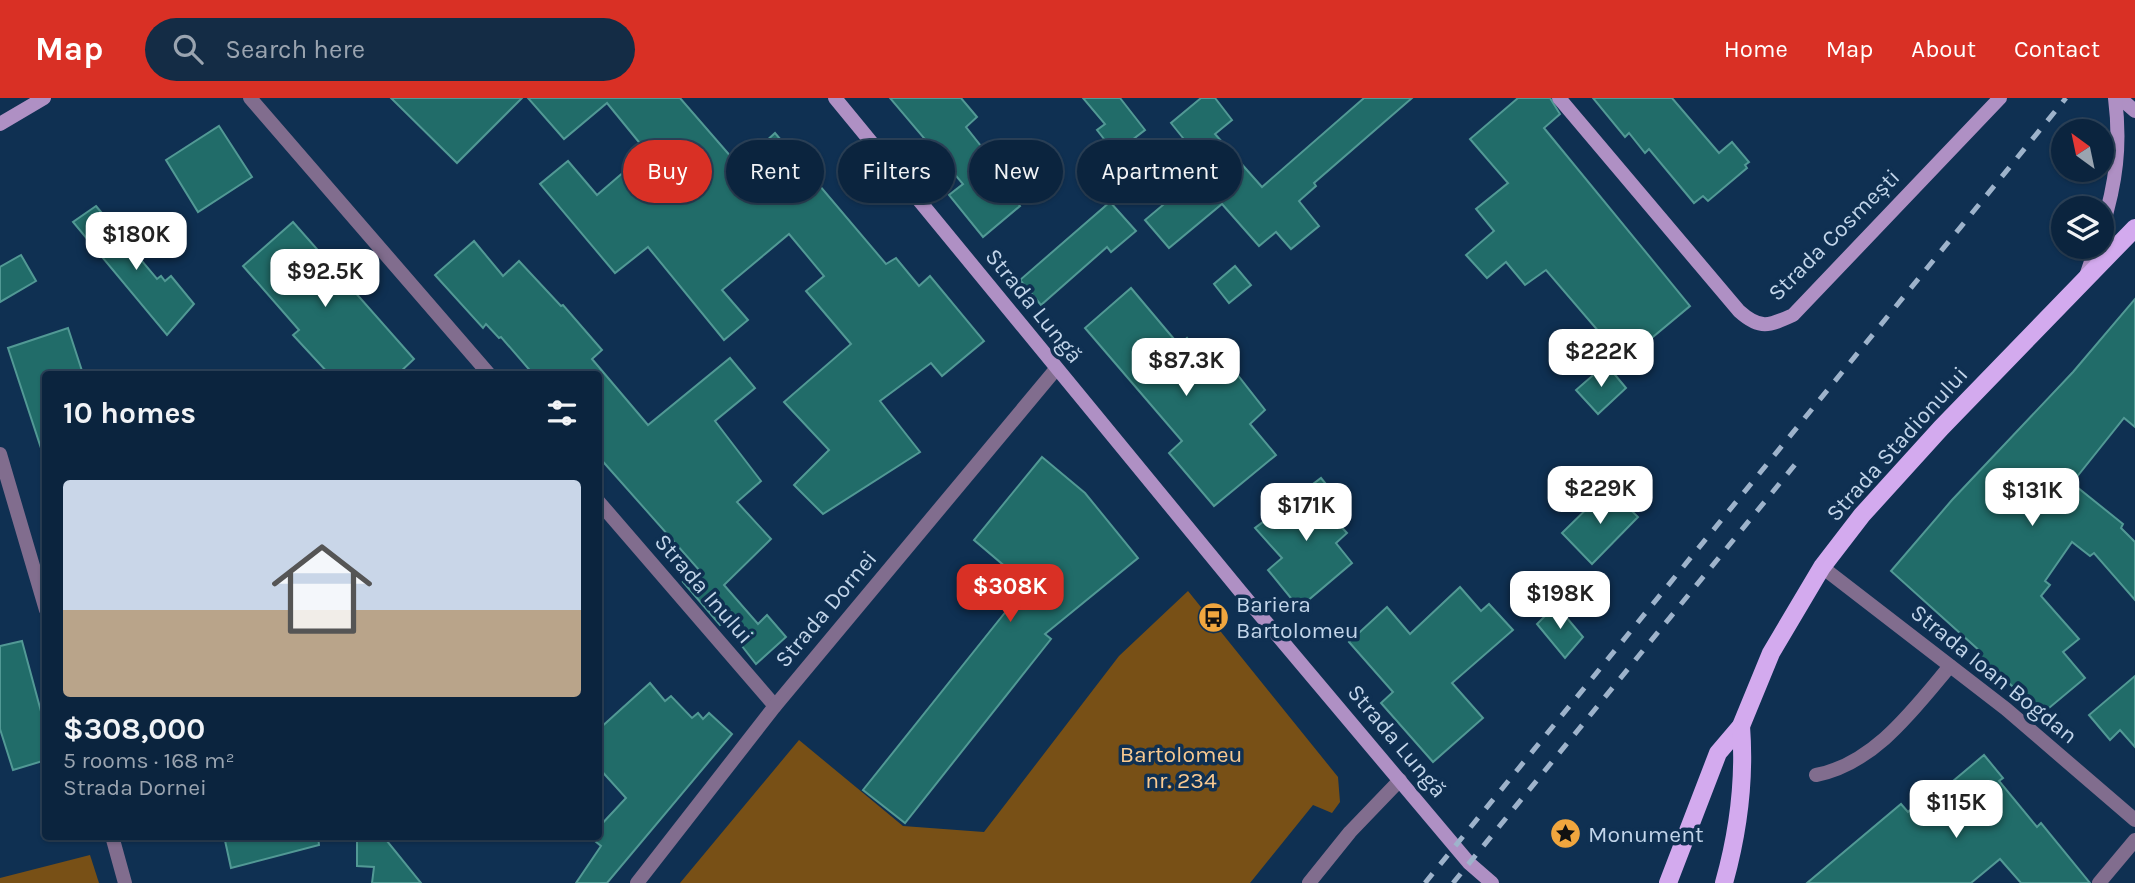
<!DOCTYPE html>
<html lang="en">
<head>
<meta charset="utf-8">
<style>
  body { margin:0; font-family:Karla,sans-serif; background:#142c45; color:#f1f3f6; height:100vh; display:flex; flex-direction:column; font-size:26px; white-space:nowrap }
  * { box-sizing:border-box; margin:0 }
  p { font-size:23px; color:#9aa4b0 }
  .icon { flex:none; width:38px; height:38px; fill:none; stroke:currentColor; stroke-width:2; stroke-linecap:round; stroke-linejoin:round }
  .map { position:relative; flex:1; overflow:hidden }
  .sheet { position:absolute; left:42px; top:273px; width:560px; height:469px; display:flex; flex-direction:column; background:#0b243e; border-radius:7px; box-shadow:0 2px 5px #0004,0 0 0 2px #2b4158 }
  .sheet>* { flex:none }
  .top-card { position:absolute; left:623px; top:42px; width:665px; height:63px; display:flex; gap:14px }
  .needle { width:46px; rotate:327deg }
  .fabs { position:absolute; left:2051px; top:21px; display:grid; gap:14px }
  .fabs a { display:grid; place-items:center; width:63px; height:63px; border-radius:50%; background:#0b243e; box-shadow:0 2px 5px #0004,0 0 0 2px #2b4158; font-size:35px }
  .price { position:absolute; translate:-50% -60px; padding:0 16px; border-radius:14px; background:#fff; color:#222; font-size:23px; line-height:46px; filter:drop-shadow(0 2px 4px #0008) }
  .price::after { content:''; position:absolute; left:50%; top:42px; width:21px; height:16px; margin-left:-10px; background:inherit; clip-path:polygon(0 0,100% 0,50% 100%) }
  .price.current { background:#d93025; color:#fff }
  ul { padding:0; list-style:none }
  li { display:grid; align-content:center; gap:14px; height:371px; padding:0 21px }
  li+li { border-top:2px solid #2b4158 }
  li span { display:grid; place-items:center; height:217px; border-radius:7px; color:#555 }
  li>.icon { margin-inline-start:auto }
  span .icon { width:126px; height:126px; fill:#fffc; stroke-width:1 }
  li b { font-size:30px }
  h2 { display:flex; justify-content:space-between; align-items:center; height:84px; padding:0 21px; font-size:30px }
  .chip { padding:0 24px; border-radius:32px; background:#0b243e; box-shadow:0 2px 5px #0004,0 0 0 2px #2b4158; font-size:24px; line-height:63px }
  .chip.current { background:#d93025; color:#fff }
  header { display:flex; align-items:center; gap:42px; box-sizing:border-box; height:98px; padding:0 35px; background:#d93025; color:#fff }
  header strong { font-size:33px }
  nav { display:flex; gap:38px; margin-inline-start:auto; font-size:24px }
  .search { width:490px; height:63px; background:#142c45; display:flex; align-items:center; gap:18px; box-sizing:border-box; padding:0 24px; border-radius:38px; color:#9aa4b0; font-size:26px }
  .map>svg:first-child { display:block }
  .green { fill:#785016 }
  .building { fill:#216c69; stroke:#529995; stroke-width:2 }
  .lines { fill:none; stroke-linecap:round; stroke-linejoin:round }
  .lane { stroke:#816d8e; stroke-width:14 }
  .street { stroke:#816d8e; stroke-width:14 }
  .secondary { stroke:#af90c4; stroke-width:14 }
  .primary { stroke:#d3aaee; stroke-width:18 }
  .rail { stroke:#9eb3cb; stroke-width:5; stroke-dasharray:12 12; stroke-linecap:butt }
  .labels { text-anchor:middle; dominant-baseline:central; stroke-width:7; stroke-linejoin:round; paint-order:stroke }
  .street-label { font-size:23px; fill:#c2d5ea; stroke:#0f3052 }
  .poi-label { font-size:23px; fill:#c2d5ea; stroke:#0f3052; text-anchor:start }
  .park-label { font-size:23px; fill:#f9ca91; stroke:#0f3052 }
</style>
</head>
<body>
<header>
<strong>Map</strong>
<div class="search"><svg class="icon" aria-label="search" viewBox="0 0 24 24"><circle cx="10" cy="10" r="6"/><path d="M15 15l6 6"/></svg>Search here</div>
<nav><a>Home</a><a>Map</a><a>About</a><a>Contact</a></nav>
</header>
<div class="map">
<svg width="2135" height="785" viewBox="0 0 2135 785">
  <rect width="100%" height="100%" fill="#0f3052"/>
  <g class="green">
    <polygon points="1188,493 1338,679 1340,704 1332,715 1313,707 1250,785 680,785 799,642 903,728 984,734 1119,558"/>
    <polygon points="90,757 99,785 0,785 0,780"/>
  </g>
  <g class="building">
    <polygon points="391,0 522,0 457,65"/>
    <polygon points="528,0 680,0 739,68 775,35 886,166 896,160 919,188 930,178 984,243 942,278 931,265 880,303 920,354 823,416 794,387 829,352 784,304 851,246 806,193 824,178 789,136 722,192 748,222 724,242 648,149 615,175 540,86 568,63 597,97 647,54 607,5 564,41"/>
    <polygon points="890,0 961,0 977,19 966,29 1011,86 1006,90 1020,108 983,139 949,97 963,86"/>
    <polygon points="1083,0 1120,0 1145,32 1115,55 1097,32 1105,26"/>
    <polygon points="1201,0 1215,0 1232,22 1215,36 1262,89 1364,0 1412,0 1314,85 1316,88 1299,103 1319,128 1291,151 1276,134 1259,148 1222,106 1169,150 1145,122 1207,70 1171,25"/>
    <polygon points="1518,0 1550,0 1560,16 1544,30 1690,208 1624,263 1546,172 1525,187 1506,164 1487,180 1466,157 1494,133 1476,111 1508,85 1470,41"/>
    <polygon points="1593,0 1672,0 1719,55 1732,44 1749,64 1745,67 1747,70 1708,103 1703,98 1694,105 1649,51 1645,55 1629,35 1625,39"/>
    <polygon points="219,28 252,79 198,114 166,62"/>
    <polygon points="1110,104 1136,133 1111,154 1107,149 1041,207 1020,182"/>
    <polygon points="96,108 157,181 161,178 165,183 171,178 194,206 167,237 73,124"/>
    <polygon points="293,124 414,261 398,276 329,276 293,237 299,232 243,168"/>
    <polygon points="474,143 503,178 519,163 561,208 563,207 602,252 592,261 648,327 730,260 755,290 715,323 761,383 737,404 771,441 724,487 758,526 767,517 786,539 756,566 724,525 720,527 683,484 700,473 598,358 598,276 533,276 501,239 499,240 486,226 483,230 435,177"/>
    <polygon points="21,157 36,183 0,204 0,169"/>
    <polygon points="1235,168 1251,187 1229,205 1214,186"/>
    <polygon points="1131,190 1179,247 1187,240 1225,284 1236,275 1265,312 1250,326 1276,357 1214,408 1169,355 1182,343 1085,230"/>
    <polygon points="2135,201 2135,329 2124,320 2072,385 2123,426 2121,430 2135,444 2135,502 2094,455 2090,458 2072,444 2045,483 2050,487 2041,498 2079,541 2063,554 2085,580 2043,615 1979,559 1982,555 1891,473 1952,402 2073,274"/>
    <polygon points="68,230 83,276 46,276 46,349 41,350 8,250"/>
    <polygon points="1606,266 1626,290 1598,316 1576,292"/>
    <polygon points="1042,359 1085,395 1138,460 1045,536 1051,541 905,725 863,692 1027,487 974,442"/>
    <polygon points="1321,380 1338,401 1326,412 1347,435 1336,445 1352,465 1299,510 1268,472 1282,460 1255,430"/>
    <polygon points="1608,390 1638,419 1592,466 1562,435"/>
    <polygon points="1460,489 1481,513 1489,506 1513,532 1452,585 1483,620 1433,664 1381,605 1393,594 1349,544 1387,509 1410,536"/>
    <polygon points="1556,507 1583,539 1565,560 1537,526"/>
    <polygon points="22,543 46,632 46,662 13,672 0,631 0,548"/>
    <polygon points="2135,578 2135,649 2120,632 2110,642 2089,617"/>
    <polygon points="650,585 665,603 671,598 692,620 698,615 703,621 709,615 732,636 607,785 576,785 601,748 590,739 598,738 598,730 626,700 598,669 598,632"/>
    <polygon points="1984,657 2003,680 1999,683 2037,729 2041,725 2090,785 2021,785 2000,761 1971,785 1807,785 1901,706 1908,714 1930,694 1934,699"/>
    <polygon points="224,738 318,738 319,747 231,770"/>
    <polygon points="357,738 383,738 421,785 372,785 374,769 357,768"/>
  </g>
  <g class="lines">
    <g class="lane">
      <path d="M1816 677C1874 666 1914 611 1950 568"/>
      <polyline points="2099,785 2135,742"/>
    </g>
    <g class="street">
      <polyline points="250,0 489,276"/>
      <polyline points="0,356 46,512"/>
      <polyline points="598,403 775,608"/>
      <polyline points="1822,469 2006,611 2135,722"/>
      <polyline points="112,738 125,785"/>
      <polyline points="637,785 775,608 1056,271"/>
      <polyline points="1309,785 1350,734 1400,682"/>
    </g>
    <g class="secondary">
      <polyline points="835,0 1240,493 1469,765 1492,785"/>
      <path d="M1559 0 1739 213C1760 232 1769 228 1793 217L2000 0"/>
      <polyline points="2120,0 2135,13"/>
      <polyline points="0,26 44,0"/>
      <path d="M2102 130C2116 86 2121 47 2115 0"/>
      <polyline points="2085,181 2096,149"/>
    </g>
    <g class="primary">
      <polyline points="1668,785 1718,655 1741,628 1771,555 1822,469 1862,417 1941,330 2135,130"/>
      <path d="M1724 785C1738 735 1745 680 1741 628"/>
    </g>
    <g class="rail">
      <polyline points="1425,785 2066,0"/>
      <polyline points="1453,785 1802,358"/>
    </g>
  </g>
  <defs>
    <symbol id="bus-disc" viewBox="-11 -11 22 22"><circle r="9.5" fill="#f0a63e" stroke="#0f3052"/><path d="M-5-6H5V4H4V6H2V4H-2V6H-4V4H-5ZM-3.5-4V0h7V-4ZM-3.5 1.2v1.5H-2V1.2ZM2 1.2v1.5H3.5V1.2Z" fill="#111"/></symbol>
    <symbol id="sight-disc" viewBox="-11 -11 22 22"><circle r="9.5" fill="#f0a63e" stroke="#0f3052"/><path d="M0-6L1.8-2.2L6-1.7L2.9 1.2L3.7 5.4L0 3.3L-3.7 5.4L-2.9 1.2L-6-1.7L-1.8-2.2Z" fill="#111"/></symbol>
  </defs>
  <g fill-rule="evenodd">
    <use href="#bus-disc" x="1196" y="502" width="35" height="35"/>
    <use href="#sight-disc" x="1548" y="718" width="35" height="35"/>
  </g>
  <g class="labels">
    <g class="street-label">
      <text transform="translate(1834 137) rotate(-45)">Strada Cosmești</text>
      <text transform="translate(1034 208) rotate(51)">Strada Lungă</text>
      <text transform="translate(1897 346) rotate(-48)">Strada Stadionului</text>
      <text transform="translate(704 491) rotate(49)">Strada Inului</text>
      <text transform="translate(826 511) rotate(-50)">Strada Dornei</text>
      <text transform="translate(1994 576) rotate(39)">Strada Ioan Bogdan</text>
      <text transform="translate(1397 643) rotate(50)">Strada Lungă</text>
    </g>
    <g class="poi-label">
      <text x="1236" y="506">Bariera<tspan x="1236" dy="26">Bartolomeu</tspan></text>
      <text x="1588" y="736">Monument</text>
    </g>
    <g class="park-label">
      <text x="1181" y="656">Bartolomeu<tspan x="1181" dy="26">nr. 234</tspan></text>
    </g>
  </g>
</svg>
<div class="fabs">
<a><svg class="needle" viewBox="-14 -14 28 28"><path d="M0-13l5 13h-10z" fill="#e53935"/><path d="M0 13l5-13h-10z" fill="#9aa4b0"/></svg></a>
<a><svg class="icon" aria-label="layers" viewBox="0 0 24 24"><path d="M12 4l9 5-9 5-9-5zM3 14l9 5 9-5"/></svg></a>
</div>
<b class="price" style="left:136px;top:174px">$180K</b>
<b class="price" style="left:325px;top:211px">$92.5K</b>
<b class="price" style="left:1601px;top:291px">$222K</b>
<b class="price" style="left:1186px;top:300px">$87.3K</b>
<b class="price" style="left:1600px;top:428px">$229K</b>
<b class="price" style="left:2032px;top:430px">$131K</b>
<b class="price" style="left:1306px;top:445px">$171K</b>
<b class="price current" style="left:1010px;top:526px">$308K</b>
<b class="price" style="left:1560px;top:533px">$198K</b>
<b class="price" style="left:1956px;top:742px">$115K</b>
<div class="top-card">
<a class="chip current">Buy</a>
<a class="chip">Rent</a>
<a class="chip">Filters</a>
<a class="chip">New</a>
<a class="chip">Apartment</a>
</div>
<section class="sheet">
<h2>10 homes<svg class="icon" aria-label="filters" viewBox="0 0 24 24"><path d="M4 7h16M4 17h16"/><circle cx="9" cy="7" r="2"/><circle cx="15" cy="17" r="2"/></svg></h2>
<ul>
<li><span style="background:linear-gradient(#c9d6e8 60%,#b9a48a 0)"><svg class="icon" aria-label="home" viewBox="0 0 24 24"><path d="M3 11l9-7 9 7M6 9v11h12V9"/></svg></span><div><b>$308,000</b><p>5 rooms · 168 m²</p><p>Strada Dornei</p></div></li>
</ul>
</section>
</div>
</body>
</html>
